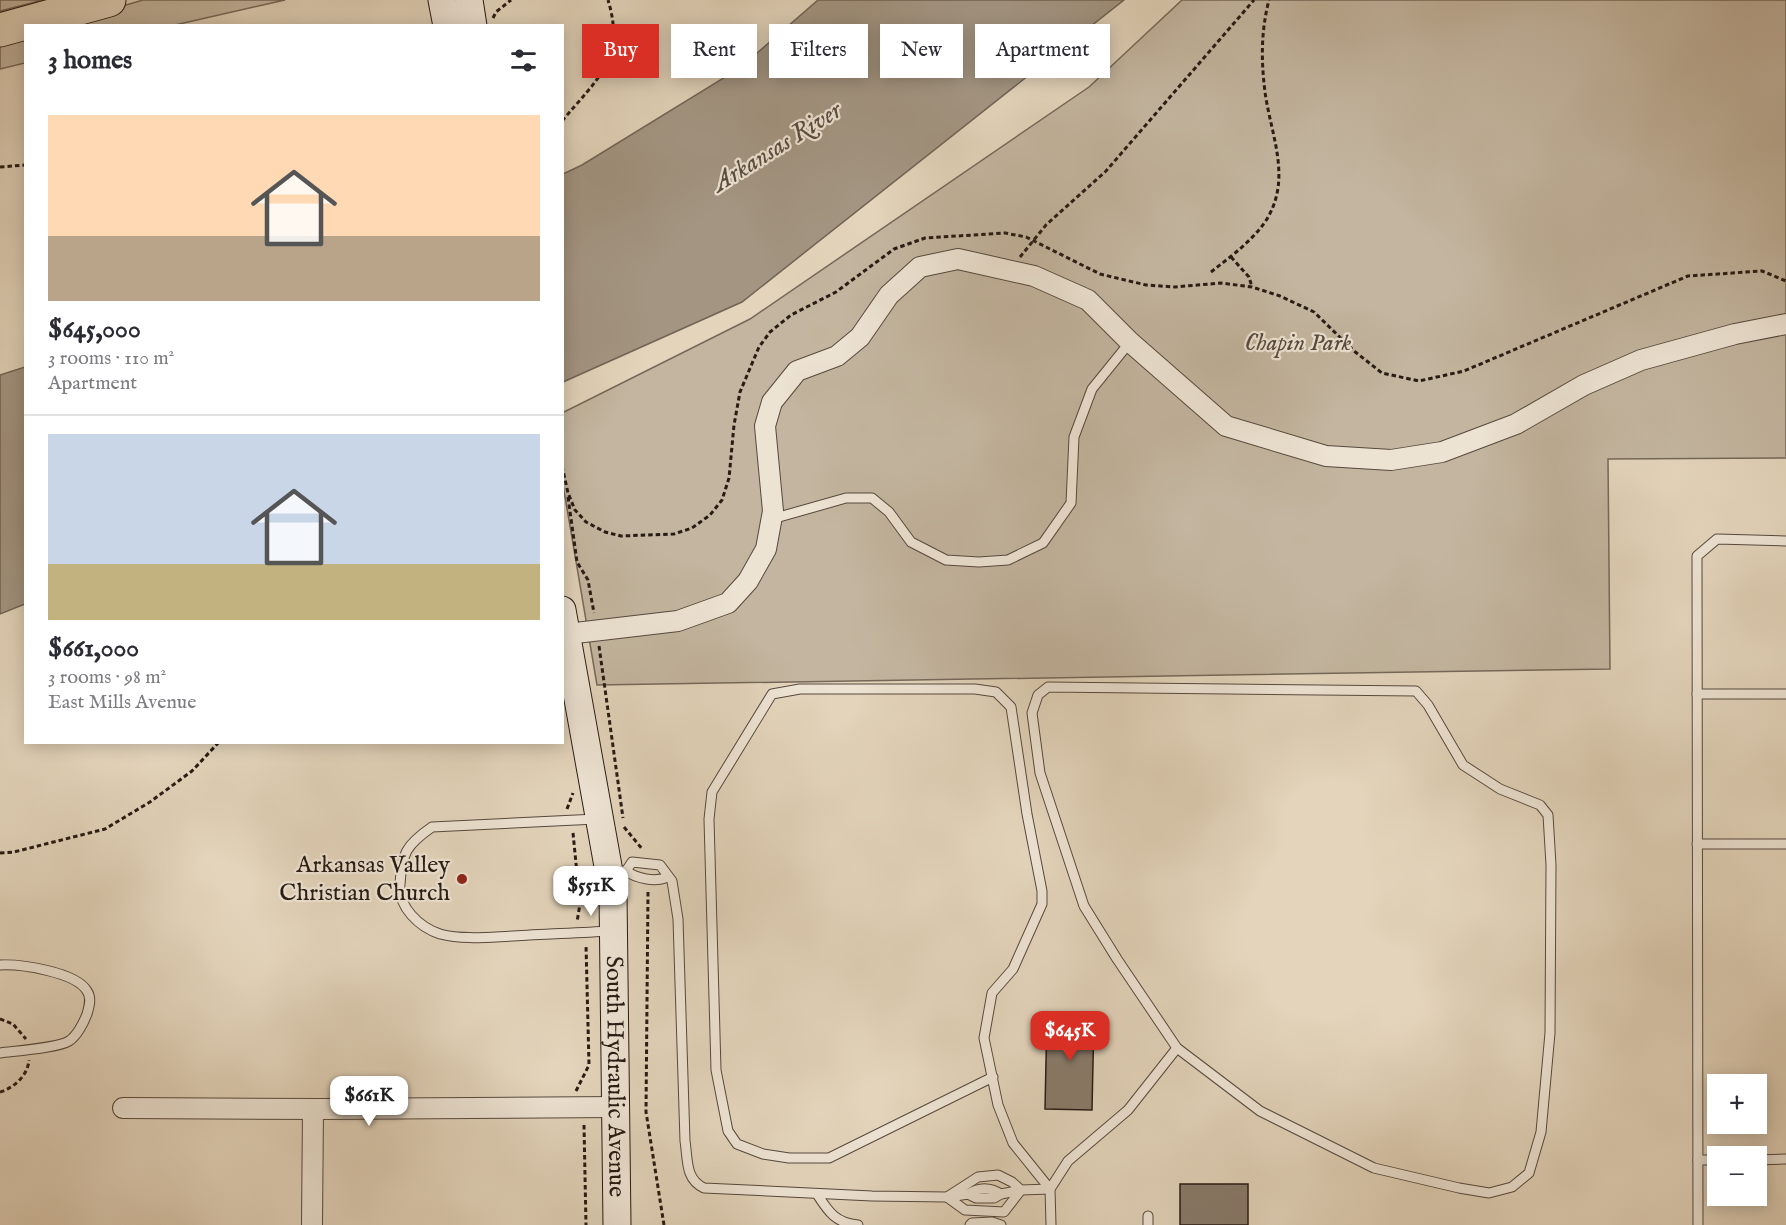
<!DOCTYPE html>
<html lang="en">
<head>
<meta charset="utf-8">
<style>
  body { margin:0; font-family:"IM FELL English",serif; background:#f7f7f7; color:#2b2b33; height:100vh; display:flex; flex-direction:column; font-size:22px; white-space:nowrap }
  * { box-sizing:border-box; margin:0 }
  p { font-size:20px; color:#7c7c81 }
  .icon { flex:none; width:33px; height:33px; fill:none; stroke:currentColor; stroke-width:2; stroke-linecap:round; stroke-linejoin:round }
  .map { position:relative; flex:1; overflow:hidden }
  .sheet { position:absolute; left:24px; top:24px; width:540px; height:720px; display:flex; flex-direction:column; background:#fff; border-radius:0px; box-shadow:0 3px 15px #0003 }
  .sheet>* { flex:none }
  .hud { position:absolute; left:582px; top:24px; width:570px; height:54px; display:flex; gap:12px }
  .fabs { position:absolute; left:1707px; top:1074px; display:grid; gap:12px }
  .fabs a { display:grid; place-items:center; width:60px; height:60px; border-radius:0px; background:#fff; box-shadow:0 3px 15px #0003; font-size:30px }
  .price { position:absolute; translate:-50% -51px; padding:0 14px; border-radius:12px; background:#fff; color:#222; font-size:20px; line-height:39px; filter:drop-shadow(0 2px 3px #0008) }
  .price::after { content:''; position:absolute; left:50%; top:36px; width:18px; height:14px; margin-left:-9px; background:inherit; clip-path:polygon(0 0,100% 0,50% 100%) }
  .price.selected { background:#d93025; color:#fff }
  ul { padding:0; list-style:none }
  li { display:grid; align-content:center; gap:12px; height:318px; padding:0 24px }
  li+li { border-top:2px solid #e1e1e2 }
  li span { display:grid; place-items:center; height:186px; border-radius:0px; color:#555 }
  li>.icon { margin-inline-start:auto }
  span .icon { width:108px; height:108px; fill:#fffc; stroke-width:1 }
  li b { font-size:26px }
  h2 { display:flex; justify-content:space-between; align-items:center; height:72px; padding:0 24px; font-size:26px }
  .pill { padding:0 21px; border-radius:0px; background:#fff; box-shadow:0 3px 15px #0003; font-size:21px; line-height:54px }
  .pill.selected { background:#d93025; color:#fff }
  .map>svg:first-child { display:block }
  .green { fill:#c3b59f; stroke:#75685a; stroke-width:1.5 }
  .water { fill:#a39582; stroke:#716456; stroke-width:1.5 }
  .building { fill:#897b6b; stroke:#271b14; stroke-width:1.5 }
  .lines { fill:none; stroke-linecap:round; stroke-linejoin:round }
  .lane-casing { stroke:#56493e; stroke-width:11 }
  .street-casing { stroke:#56493e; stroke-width:22 }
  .secondary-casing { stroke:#271b14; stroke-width:29 }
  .highway-casing { stroke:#271b14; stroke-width:35 }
  .path { stroke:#271b14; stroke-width:3; stroke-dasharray:4.5 3; stroke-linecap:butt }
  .lane { stroke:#ede3d3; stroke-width:9 }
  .street { stroke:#ede3d3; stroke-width:20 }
  .secondary { stroke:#ede3d3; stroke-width:27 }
  .highway { stroke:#e3d4bb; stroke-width:33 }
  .poi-dot { fill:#8f2418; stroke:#ede3d3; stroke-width:2 }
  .labels { text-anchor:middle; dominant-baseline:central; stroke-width:4.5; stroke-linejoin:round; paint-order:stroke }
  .park-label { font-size:24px; font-style:italic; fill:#56493e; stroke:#ede3d3 }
  .poi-label { font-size:24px; fill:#271b14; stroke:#ede3d3; text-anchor:end }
  .street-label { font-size:24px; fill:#271b14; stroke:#ede3d3 }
  .water-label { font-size:26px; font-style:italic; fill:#594c40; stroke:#ede3d3 }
</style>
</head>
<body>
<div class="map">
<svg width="1786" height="1225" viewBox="0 0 1786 1225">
  <rect width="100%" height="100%" fill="#e3d4bb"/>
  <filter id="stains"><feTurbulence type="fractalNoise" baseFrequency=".00333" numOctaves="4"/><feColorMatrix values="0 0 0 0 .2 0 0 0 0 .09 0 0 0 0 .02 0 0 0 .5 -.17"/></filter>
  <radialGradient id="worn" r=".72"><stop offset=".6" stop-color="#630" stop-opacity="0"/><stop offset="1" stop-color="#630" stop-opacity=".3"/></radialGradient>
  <g class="green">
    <polygon points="0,0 43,0 0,11"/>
    <polygon points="143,0 285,0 175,25 54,26"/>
    <polygon points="1182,0 1786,0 1786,458 1608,459 1610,669 597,685 563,485 562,413 750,319 1089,87"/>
    <polygon points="25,33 25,63 0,69 0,39"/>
  </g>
  <g class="water">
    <polygon points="818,0 1124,0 742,302 563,382 563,174 582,165 740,68"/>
    <polygon points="25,367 25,604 0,614 0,375"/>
  </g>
  <g class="building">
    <polygon points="1047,1015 1094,1016 1092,1110 1045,1109"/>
    <rect x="1180" y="1184" width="68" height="41"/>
  </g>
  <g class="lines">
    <defs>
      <g id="lane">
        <polyline points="772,519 846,498 872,498 889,512 911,542 946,560 979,562 1008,560 1043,543 1071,503 1074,437 1092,389 1130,342"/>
        <polygon points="1048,687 1416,691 1428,705 1463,765 1500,789 1540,805 1548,815 1551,865 1550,1033 1541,1132 1529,1173 1512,1187 1489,1193 1459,1188 1374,1168 1260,1111 1177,1048 1117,959 1084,906 1040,773 1032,713 1038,695"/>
        <polyline points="1697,694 1786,694"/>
        <path d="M597 819 432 827C406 845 402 853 400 884 398 907 419 927 440 934 464 940 489 937 513 936 546 934 578 933 610 931"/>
        <polyline points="1697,844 1786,844"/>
        <path d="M612 871H626L632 862 660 865 672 881 678 919 685 1141C688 1160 685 1179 704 1188L872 1196 947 1197 978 1177 998 1175 1012 1182 1021 1190 1050 1189"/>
        <path d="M626 871C636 878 655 883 667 877"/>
        <path d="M0 965C21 964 76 972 87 991 92 998 89 1007 87 1014 84 1022 77 1036 69 1041 58 1048 15 1051 0 1053"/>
        <polyline points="993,1077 829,1158 789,1158 763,1154 737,1144 728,1131 716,1070 709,819 712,792 772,694 800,689 975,689 996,692 1011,707 1027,814 1042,891 1042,904 1013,969 992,993 984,1038 998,1105 1013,1143 1050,1189"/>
        <polyline points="1698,1160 1718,1160"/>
        <polyline points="1756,1160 1786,1159"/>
        <path d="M817 1194C828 1211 835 1223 858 1225"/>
        <path d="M968 1194C979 1187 990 1187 1001 1194"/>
        <polyline points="947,1197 965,1210 1004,1212 1021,1190"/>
        <polyline points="949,1197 968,1194 976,1198 994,1198 1001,1194 1021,1190"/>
        <polyline points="1148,1216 1148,1225"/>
        <polyline points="970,1225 972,1223 992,1222 1001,1225"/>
        <polyline points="1051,1225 1050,1189 1068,1161 1128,1110 1177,1048"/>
        <polyline points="1698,1225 1697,556 1717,539 1786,541"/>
      </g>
      <g id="street">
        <polyline points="567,634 678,621 728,603 748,581 766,549 773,511 765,426 772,402 797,371 837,356 860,337 889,295 920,267 958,259 1034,276 1088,300 1130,342 1226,426 1326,456 1391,460 1442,452 1516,424 1584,385 1641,360 1735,334 1786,324"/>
        <polyline points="123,1108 319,1109 615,1107"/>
        <polyline points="312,1225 313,1109"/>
      </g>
      <g id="secondary">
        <polyline points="442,0 447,26"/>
        <polyline points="469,0 473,26"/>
        <path id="s1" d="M562 610 613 894 617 1225"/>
      </g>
      <polyline id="highway" points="0,30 109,0"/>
    </defs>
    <use href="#lane" class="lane-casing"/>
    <use href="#street" class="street-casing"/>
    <use href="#secondary" class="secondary-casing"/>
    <use href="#highway" class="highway-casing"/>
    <g class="path">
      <polyline points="493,18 496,12 511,0"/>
      <path d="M562 121C597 79 626 59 608 0"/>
      <polyline points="0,167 26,165"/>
      <polyline points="1020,257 1046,225 1106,171 1254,0"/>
      <polyline points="1231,257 1249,277 1252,287"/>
      <path d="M1211 272C1230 257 1251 242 1265 222 1293 180 1271 136 1265 92 1261 60 1261 31 1269 0"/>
      <polyline points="562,466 568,493 575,510 586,522 605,532 621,536 674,534 692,528 710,515 722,500 729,478 734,425 740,392 759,347 770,332 791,315 836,292 894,249 925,238 1005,233 1026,237 1100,274 1146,285 1175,287 1221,283 1252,287 1280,296 1314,312 1354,351 1382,373 1419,381 1464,371 1688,276 1762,271 1786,281"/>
      <polyline points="568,497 577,562 588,580 594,613"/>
      <polyline points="599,646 623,818"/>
      <polyline points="567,809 573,793"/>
      <polyline points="624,827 643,850"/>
      <polyline points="573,833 580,904 577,922"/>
      <polyline points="0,853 14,852 105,829 150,802 192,771 219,742"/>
      <polyline points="648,892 646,1112 664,1225"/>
      <polyline points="0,1019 13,1024 26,1039"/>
      <polyline points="576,1091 589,1065 586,945"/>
      <path d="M0 1092C14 1088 28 1075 29 1060"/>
      <polyline points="584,1125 586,1225"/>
    </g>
    <use href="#lane" class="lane"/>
    <use href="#street" class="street"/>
    <use href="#secondary" class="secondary"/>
    <use href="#highway" class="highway"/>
  </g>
  <circle class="poi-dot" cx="462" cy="879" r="6"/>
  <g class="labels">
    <g class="park-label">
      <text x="1298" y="343">Chapin Park</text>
    </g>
    <g class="poi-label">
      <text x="450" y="865">Arkansas Valley<tspan x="450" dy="28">Christian Church</tspan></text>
    </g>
    <g class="street-label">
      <text stroke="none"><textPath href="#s1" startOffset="471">South Hydraulic Avenue</textPath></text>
    </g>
    <g class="water-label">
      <text transform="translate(777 147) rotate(-32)">Arkansas River</text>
    </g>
  </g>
  <rect width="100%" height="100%" filter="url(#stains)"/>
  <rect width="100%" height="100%" fill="url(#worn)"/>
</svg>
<div class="fabs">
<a>+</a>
<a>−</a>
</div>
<b class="price" style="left:591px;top:917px">$551K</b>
<b class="price selected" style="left:1070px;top:1062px">$645K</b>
<b class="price" style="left:369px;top:1127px">$661K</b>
<div class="hud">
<a class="pill selected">Buy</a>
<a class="pill">Rent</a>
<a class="pill">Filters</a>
<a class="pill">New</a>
<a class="pill">Apartment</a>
</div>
<section class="sheet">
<h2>3 homes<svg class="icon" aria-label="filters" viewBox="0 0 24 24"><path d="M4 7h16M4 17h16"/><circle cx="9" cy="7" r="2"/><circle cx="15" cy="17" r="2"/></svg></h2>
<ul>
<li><span style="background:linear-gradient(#ffd9b3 65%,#b9a48a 0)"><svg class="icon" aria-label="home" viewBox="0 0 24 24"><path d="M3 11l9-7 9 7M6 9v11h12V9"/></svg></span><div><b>$645,000</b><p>3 rooms · 110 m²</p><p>Apartment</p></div></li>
<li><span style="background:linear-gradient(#c9d6e8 70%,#c2b280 0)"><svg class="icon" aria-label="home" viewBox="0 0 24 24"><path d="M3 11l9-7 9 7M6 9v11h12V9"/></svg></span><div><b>$661,000</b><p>3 rooms · 98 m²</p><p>East Mills Avenue</p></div></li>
</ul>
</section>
</div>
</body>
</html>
